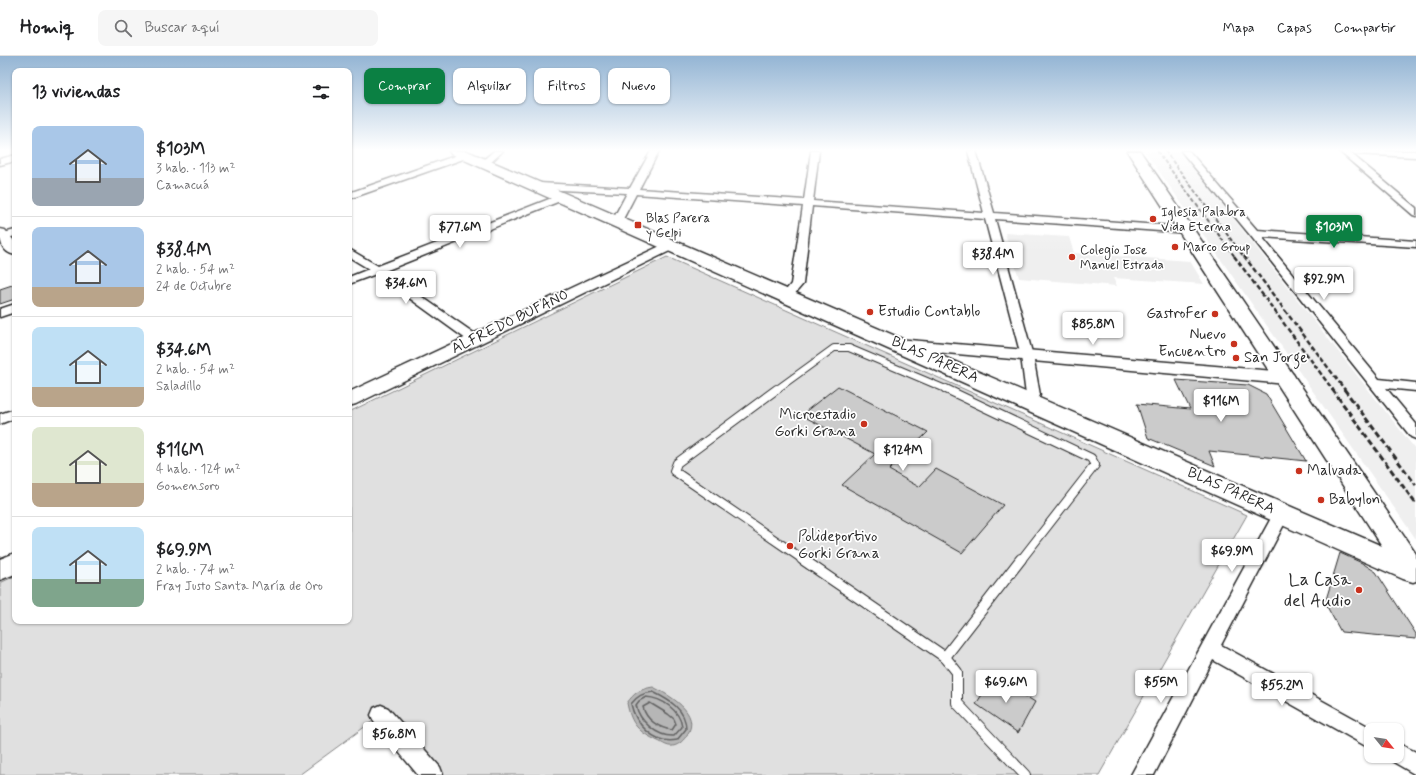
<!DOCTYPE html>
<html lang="es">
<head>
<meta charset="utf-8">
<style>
  body { margin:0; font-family:Mynerve,sans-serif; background:#f6f6f6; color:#202124; height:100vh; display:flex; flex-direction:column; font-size:15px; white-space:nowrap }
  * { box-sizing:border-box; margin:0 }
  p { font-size:13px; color:#757577 }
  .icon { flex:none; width:22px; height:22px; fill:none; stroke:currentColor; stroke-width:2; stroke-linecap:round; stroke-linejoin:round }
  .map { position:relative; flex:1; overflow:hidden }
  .drawer { position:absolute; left:12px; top:12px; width:340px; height:556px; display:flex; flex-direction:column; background:#fff; border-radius:8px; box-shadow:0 1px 3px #0004 }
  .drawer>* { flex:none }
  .banner { position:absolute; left:364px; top:12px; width:380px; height:36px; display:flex; gap:8px }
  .needle { width:26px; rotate:120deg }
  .tools { position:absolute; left:1364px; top:667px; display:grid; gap:8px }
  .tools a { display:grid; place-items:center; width:40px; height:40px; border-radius:8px; background:#fff; box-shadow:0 1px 3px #0004; font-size:20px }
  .price { position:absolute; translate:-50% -34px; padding:0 9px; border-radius:4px; background:#fff; color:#222; font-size:13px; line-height:26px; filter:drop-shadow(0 1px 2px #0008) }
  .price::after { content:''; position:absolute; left:50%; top:24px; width:12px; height:9px; margin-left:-6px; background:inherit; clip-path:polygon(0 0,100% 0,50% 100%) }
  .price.on { background:#0b8043; color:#fff }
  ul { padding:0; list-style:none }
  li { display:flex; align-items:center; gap:12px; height:100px; padding:0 20px }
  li+li { border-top:1px solid #e0e0e0 }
  li span { display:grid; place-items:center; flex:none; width:112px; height:80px; border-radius:8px; color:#555 }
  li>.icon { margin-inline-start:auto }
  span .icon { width:48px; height:48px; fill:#fffc; stroke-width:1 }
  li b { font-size:17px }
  h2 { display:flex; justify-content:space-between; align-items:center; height:48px; padding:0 20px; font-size:17px }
  .pill { padding:0 14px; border-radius:8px; background:#fff; box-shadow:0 1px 3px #0004; font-size:14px; line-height:36px }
  .pill.on { background:#0b8043; color:#fff }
  header { display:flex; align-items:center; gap:24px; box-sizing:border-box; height:56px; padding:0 20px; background:#fff; border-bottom:1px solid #e0e0e0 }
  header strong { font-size:19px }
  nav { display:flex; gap:22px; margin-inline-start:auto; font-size:14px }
  .search { width:280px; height:36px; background:#f6f6f6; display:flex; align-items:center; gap:10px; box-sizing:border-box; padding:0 14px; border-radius:8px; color:#757577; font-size:15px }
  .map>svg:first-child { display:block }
  .built { fill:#efefef }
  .green { fill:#e0e0e0; stroke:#868686 }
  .water { fill:#b6b6b6; stroke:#7e7e7e }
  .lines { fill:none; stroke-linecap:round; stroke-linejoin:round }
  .shore { stroke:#636363; stroke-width:1.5 }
  .building { fill:#cbcbcb; stroke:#2b2b2b }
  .lane-far2-casing { stroke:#2b2b2b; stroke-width:8 }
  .lane-far1-casing { stroke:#2b2b2b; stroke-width:10 }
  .lane-casing { stroke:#2b2b2b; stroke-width:12 }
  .street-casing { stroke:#2b2b2b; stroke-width:3 }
  .secondary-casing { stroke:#2b2b2b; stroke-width:3 }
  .primary-casing { stroke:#2b2b2b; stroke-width:3 }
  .lane-far2 { stroke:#fff; stroke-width:6 }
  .lane-far1 { stroke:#fff; stroke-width:8 }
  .lane { stroke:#fff; stroke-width:10 }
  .street { fill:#fff; fill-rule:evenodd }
  .secondary { fill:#fff; fill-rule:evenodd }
  .primary { fill:#fff; fill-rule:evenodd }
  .rail-far2 { stroke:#2b2b2b; stroke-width:2; stroke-dasharray:4 2; stroke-linecap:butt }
  .rail-far1 { stroke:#2b2b2b; stroke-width:2.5; stroke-dasharray:5 2.5; stroke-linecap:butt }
  .rail { stroke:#2b2b2b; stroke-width:3; stroke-dasharray:6 3; stroke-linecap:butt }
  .poi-dot { fill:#c8321e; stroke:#fff; stroke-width:1.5 }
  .labels { text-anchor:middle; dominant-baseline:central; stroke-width:3.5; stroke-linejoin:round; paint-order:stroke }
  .far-poi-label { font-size:13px; fill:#2b2b2b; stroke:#fff; text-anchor:start }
  .poi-label { font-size:15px; fill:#2b2b2b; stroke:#fff; text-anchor:start }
  .street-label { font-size:15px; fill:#2b2b2b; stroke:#fff }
  .near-poi-label { font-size:18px; fill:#2b2b2b; stroke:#fff; text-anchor:end }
</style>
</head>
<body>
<header>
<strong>Homiq</strong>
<div class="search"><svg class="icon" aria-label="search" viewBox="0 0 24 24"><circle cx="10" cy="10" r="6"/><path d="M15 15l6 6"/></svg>Buscar aquí</div>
<nav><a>Mapa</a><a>Capas</a><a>Compartir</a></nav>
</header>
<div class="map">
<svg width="1416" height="719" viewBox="0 0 1416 719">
  <rect width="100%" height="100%" fill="#fff"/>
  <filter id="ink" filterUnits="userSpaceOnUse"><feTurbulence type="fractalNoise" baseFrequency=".025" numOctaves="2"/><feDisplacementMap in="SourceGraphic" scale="8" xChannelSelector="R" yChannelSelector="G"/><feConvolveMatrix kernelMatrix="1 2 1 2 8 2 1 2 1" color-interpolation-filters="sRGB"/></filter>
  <g filter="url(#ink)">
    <g class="built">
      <polygon points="1145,95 1180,95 1416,394 1416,483"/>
      <polygon points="1005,177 1069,181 1074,197 1190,205 1204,228 1113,222 1117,230 1019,222"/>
    </g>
    <polygon class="green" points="667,201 1247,459 1099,719 432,719 381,659 299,719 0,719 0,527 15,520 15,565 349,565 349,356"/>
    <path class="water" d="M653 631C669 639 702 657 687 679 684 684 679 689 673 690 667 691 663 687 658 685 639 676 631 669 627 647 634 637 640 633 653 631Z"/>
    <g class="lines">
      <g class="shore">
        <path d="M653 636C669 644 686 653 686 673L677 684C655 689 635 668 631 648 637 640 643 637 653 636Z"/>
        <path d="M646 641C662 642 680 654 682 671L674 680C657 681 639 665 636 649L639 645Z"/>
        <path d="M650 647 668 658 674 663 676 668 672 674C659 672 646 664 643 651Z"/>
      </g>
    </g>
    <g class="building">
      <polygon points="15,228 15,243 0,248 0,233"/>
      <polygon points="1176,324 1248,329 1266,338 1306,405 1209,395 1215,410 1148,382 1137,348 1190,353"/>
      <polygon points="838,330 928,376 889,414 919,431 936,413 1003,449 962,497 842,429 875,398 801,359"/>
      <polygon points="1340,497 1362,507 1376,516 1416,578 1416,583 1341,576 1325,547"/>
      <polygon points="994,620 1035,646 1018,677 976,648"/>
    </g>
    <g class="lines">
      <defs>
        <polyline id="lane-far2" points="776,334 834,292 849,292 948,334"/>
        <g id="lane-far1">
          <polyline points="777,333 677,407 674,415 804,504"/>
          <polyline points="946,333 1091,402 1095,409 1021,504"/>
        </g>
        <g id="lane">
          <polyline points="802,503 945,601"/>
          <polyline points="945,601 957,616 957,647 1025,719"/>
          <polyline points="945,601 1021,503"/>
        </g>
        <g id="street">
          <polygon points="494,95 503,95 488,109 482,109 481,107 482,105"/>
          <polygon points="651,95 659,95 639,133 804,144 811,95 819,95 813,145 984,157 968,95 976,95 994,157 1187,171 1192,174 1187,177 995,163 1033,300 1040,339 1035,350 1030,351 1025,350 1023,347 1026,339 1021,300 985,163 812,150 803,228 792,241 784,241 782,239 791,228 803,150 636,138 622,165 617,168 612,165 627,137 539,133 534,130 539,127 630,132"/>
          <polygon points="1181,95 1189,95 1257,174 1416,185 1416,191 1262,181 1379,323 1416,327 1416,335 1386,332 1416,368 1416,383 1411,381 1250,179"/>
          <polygon points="1339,95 1348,95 1416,152 1416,160 1413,159"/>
          <polygon points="1350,95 1416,95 1416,101 1354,98"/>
          <polygon points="466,96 469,97 470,99 469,101 349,143 349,137"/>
          <polygon points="15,99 15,105 0,109 0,103"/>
          <polygon points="562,138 567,141 565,143 385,215 478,280 480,283 478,286 470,286 376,218 349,228 349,221 369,213 349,201 349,193 378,210"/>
          <polygon points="15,174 15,180 0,184 0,178"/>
          <polygon points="15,248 15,256 0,261 0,253"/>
          <polygon points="15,353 15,362 0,368 0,358"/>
          <polygon points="1282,451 1288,453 1290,457 1221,589 1375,674 1371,674 1371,693 1213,604 1154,719 1131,719 1276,453"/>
          <polygon points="381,649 388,652 440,711 443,719 418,719 374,666 371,659 374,652"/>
          <polygon points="1397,687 1416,696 1416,719 1390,704 1388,700 1397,700"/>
        </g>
        <g id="secondary">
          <path d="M0 173 5 174 15 186V199C1 196 0 185 0 173Z"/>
          <polygon points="671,185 676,186 678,189 676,192 356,348 349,350 349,336"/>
          <polygon points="897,283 1286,316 1293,318 1295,322 1293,326 1286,328 891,292 888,288 891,284"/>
          <polygon points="15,497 15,518 0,524 0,503"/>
        </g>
        <polygon id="primary" points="449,95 467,95 1382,490 1127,95 1140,95 1416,498 1416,525 1413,526 1403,523 451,98"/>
      </defs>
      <use href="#lane-far2" class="lane-far2-casing"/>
      <use href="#lane-far1" class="lane-far1-casing"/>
      <use href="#lane" class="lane-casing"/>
      <use href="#street" class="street-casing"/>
      <use href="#secondary" class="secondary-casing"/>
      <use href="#primary" class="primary-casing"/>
      <use href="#lane-far2" class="lane-far2"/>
      <use href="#lane-far1" class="lane-far1"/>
      <use href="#lane" class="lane"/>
      <use href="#street" class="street"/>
      <use href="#secondary" class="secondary"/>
      <use href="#primary" class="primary"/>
      <g class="rail-far2">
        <polyline points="1157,95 1235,201"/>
        <polyline points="1165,95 1244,201"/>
      </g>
      <g class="rail-far1">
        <polyline points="1234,200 1333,334"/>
        <polyline points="1244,200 1345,334"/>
      </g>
      <g class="rail">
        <polyline points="1332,333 1416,448"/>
        <polyline points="1344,333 1416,429"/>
      </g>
    </g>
  </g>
  <linearGradient id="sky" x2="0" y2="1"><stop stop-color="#94b5d4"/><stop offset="0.48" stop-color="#fff"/><stop offset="1" stop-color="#fff" stop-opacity="0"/></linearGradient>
  <rect width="1416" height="196" fill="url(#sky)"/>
  <g class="poi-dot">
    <circle cx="1153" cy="163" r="4"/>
    <rect x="634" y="165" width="8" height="8" rx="2"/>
    <circle cx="1175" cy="191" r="4"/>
    <circle cx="1072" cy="201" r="4"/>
    <circle cx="870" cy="256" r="4"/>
    <circle cx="1215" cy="258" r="4"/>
    <circle cx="1234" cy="288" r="4"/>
    <circle cx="1236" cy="302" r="4"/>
    <circle cx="864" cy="368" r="4"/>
    <circle cx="1299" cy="415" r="4"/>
    <circle cx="1321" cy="444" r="4"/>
    <circle cx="790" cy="490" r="4"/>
    <circle cx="1359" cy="534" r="4"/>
  </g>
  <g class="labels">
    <g class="far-poi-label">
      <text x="1161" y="156">Iglesia Palabra<tspan x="1161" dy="15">Vida Eterna</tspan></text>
      <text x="646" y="162">Blas Parera<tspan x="646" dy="15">y Gelpi</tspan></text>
      <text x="1183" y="191">Marco Group</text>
      <text x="1080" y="194">Colegio Jose<tspan x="1080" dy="15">Manuel Estrada</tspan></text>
    </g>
    <g class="poi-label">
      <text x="878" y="256">Estudio Contablo</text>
      <text x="1207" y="258" text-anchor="end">GastroFer</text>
      <text x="1226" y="279" text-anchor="end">Nuevo<tspan x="1226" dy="17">Encuentro</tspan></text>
      <text x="1244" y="302">San Jorge</text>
      <text x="856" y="359" text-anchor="end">Microestadio<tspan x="856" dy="17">Gorki Grana</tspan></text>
      <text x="1307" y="415">Malvada</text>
      <text x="1329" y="444">Babylon</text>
      <text x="798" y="481">Polideportivo<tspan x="798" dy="17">Gorki Grana</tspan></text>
    </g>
    <g class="street-label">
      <text transform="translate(510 266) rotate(-26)">ALFREDO BUFANO</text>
      <text transform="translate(935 304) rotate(24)">BLAS PARERA</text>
      <text transform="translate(1231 435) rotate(24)">BLAS PARERA</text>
    </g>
    <g class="near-poi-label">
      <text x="1351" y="524">La Casa<tspan x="1351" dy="21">del Audio</tspan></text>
    </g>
  </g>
</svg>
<div class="tools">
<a><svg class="needle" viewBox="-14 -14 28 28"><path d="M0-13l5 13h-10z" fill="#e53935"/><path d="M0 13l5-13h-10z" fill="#757577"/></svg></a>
</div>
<b class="price" style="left:460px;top:193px">$77.6M</b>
<b class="price on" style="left:1334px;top:193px">$103M</b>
<b class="price" style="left:993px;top:220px">$38.4M</b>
<b class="price" style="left:1324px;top:245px">$92.9M</b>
<b class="price" style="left:406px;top:249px">$34.6M</b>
<b class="price" style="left:1093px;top:290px">$85.8M</b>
<b class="price" style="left:1221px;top:367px">$116M</b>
<b class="price" style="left:903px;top:416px">$124M</b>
<b class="price" style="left:1232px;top:517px">$69.9M</b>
<b class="price" style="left:1006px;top:648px">$69.6M</b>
<b class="price" style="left:1161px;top:648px">$55M</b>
<b class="price" style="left:1282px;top:651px">$55.2M</b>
<b class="price" style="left:394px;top:700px">$56.8M</b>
<div class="banner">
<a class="pill on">Comprar</a>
<a class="pill">Alquilar</a>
<a class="pill">Filtros</a>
<a class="pill">Nuevo</a>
</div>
<section class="drawer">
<h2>13 viviendas<svg class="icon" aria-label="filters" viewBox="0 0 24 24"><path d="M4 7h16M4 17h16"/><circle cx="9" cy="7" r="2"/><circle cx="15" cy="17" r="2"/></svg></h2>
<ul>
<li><span style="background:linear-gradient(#a9c7e8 65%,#9aa5b1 0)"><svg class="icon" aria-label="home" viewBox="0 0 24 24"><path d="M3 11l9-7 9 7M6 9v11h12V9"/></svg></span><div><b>$103M</b><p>3 hab. · 113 m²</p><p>Camacuá</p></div></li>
<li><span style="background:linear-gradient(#a9c7e8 75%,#b9a48a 0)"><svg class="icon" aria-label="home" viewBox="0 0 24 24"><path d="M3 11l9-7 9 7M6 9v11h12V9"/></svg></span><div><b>$38.4M</b><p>2 hab. · 54 m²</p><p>24 de Octubre</p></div></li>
<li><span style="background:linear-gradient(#bfe0f5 75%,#b9a48a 0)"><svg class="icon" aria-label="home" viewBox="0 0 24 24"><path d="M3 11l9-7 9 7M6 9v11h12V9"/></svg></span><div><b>$34.6M</b><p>2 hab. · 54 m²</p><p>Saladillo</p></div></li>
<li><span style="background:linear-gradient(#dfe7d0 70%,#b9a48a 0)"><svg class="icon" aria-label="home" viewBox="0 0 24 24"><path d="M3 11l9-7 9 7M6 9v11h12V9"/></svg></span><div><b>$116M</b><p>4 hab. · 124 m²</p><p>Gomensoro</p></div></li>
<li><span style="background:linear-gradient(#bfe0f5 65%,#7fa58c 0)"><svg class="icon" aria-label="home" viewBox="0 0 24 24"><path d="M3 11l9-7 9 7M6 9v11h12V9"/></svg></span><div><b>$69.9M</b><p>2 hab. · 74 m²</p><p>Fray Justo Santa María de Oro</p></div></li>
</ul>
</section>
</div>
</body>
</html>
